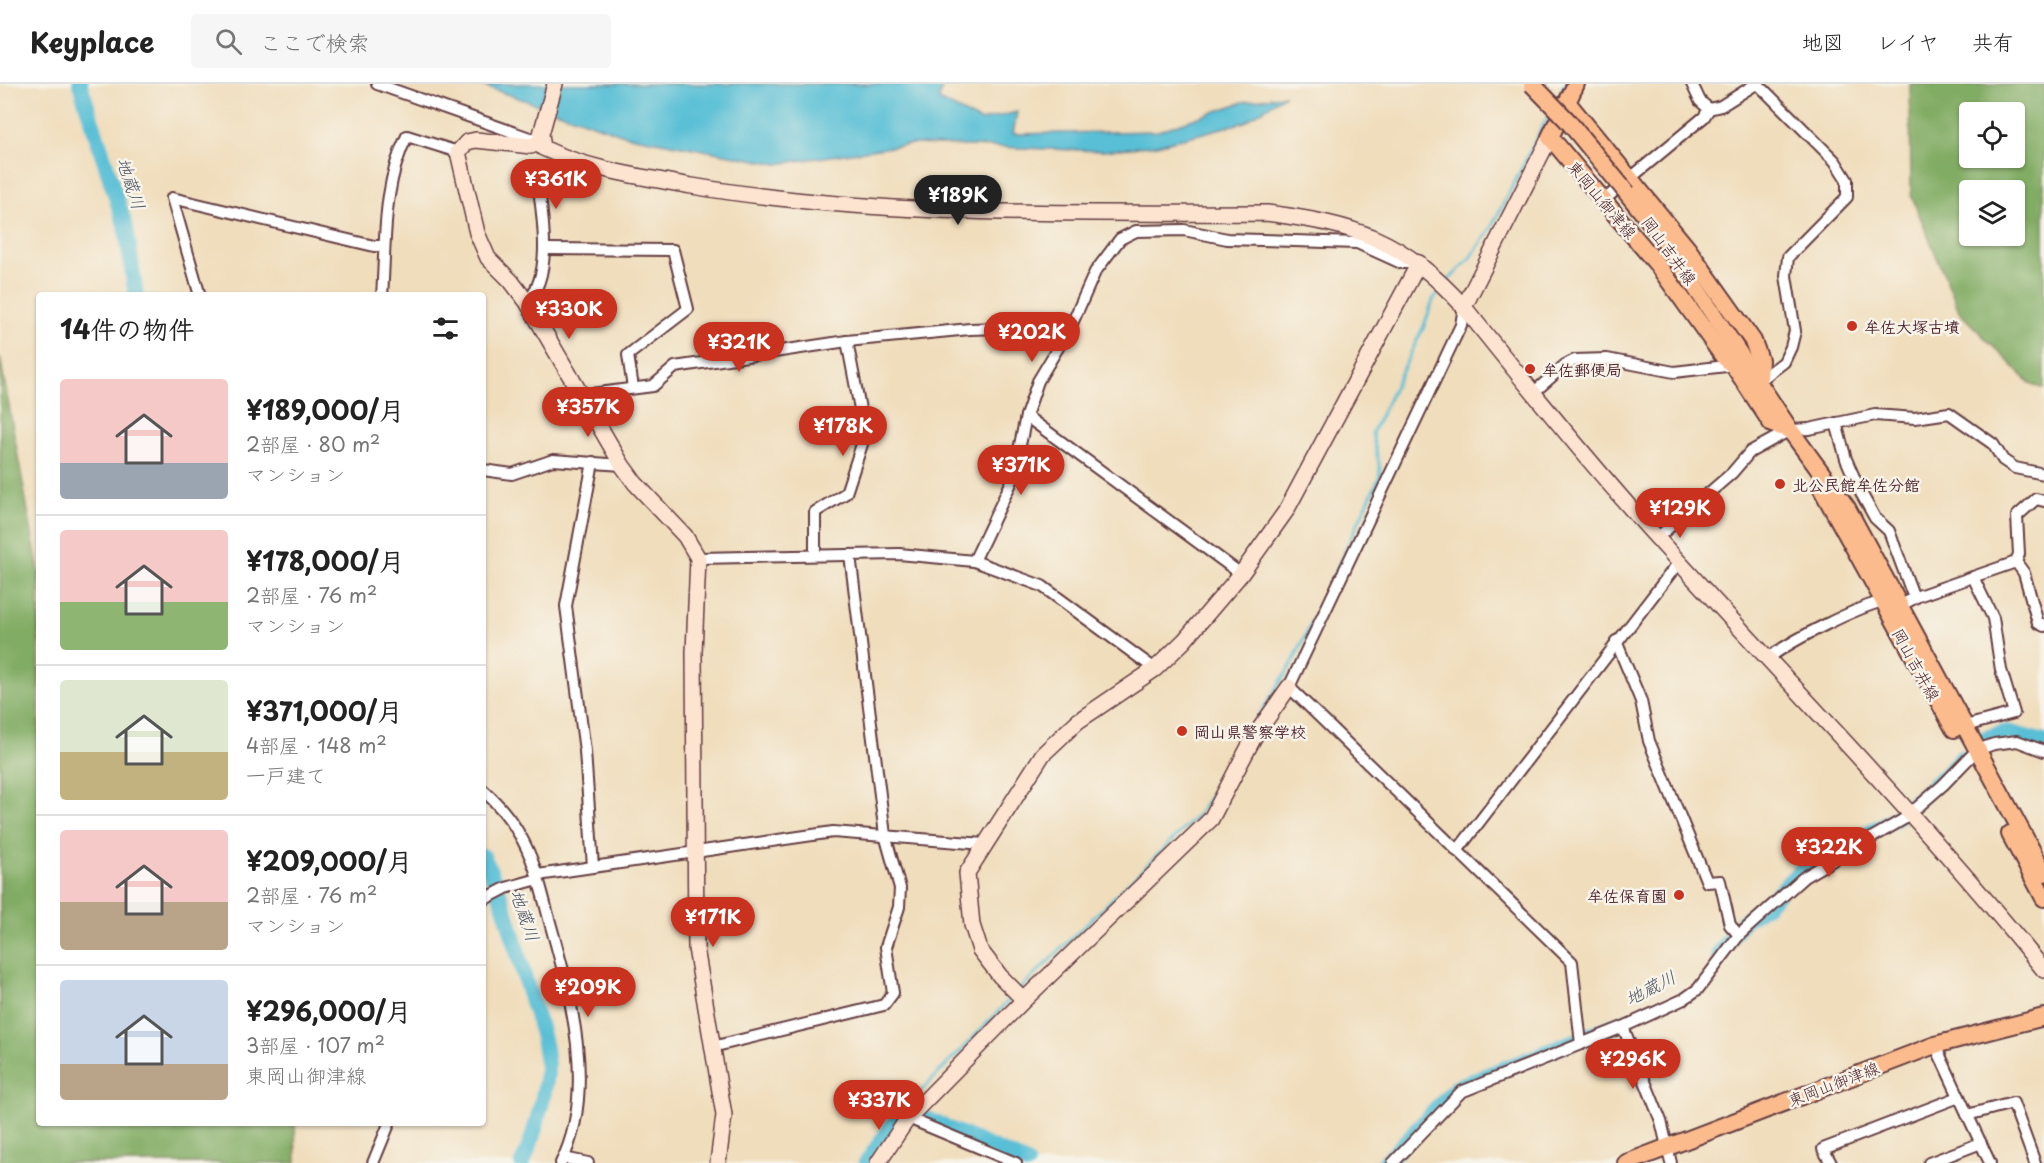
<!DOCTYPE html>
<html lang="ja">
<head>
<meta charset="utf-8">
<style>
  body { margin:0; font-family:"Playpen Sans","Klee One",sans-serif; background:#f6f6f6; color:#222; height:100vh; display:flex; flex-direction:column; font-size:22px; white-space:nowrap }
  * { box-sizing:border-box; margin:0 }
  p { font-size:20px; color:#767676 }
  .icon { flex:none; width:33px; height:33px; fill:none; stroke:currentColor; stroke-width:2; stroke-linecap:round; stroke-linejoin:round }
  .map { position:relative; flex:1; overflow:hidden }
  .sheet { position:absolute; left:36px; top:208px; width:450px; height:834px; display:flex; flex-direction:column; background:#fff; border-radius:6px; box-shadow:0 2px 4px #0004 }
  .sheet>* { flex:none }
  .tools { position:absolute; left:1959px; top:18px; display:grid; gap:12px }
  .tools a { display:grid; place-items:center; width:66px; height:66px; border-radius:6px; background:#fff; box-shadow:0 2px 4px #0004; font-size:30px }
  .price { position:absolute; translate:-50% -51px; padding:0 14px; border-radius:21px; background:#c8321e; color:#fff; font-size:20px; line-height:39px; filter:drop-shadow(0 2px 3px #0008) }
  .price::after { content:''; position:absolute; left:50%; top:36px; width:18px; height:14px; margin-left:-9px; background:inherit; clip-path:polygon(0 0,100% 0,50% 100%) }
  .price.current { background:#222; color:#fff }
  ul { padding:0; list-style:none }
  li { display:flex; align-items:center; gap:18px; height:150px; padding:0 24px }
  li+li { border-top:2px solid #e0e0e0 }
  li span { display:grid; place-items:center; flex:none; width:168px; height:120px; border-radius:6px; color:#555 }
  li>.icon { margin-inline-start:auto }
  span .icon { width:72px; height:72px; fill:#fffc; stroke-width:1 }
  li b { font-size:26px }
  h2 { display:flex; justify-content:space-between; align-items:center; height:72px; padding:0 24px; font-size:26px }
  header { display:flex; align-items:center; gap:36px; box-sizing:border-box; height:84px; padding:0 30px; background:#fff; border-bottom:2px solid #e0e0e0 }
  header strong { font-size:28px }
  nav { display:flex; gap:33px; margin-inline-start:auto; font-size:21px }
  .search { width:420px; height:54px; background:#f6f6f6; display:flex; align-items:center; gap:15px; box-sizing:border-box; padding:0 21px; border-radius:6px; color:#767676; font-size:22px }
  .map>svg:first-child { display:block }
  .forest { fill:#81ac64; stroke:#666648; stroke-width:1.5; fill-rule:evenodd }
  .water { fill:#59bfd6; stroke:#526f80; stroke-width:1.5 }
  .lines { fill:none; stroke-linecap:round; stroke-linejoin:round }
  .stream { stroke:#59bfd6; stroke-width:3 }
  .river { stroke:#59bfd6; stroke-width:16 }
  .street-casing { stroke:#633c41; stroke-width:14 }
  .secondary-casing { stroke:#633c41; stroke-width:18 }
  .primary-casing { stroke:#633c41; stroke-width:20 }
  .street { stroke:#fff; stroke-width:10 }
  .secondary { stroke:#fde4d1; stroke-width:15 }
  .primary { stroke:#fbbb8d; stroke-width:16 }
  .primary-bridge-casing { stroke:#633c41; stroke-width:20; stroke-linecap:butt }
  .primary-bridge { stroke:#fbbb8d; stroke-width:16 }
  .poi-dot { fill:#c8321e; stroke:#f7f3e8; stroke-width:2 }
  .labels { text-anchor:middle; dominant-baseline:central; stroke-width:5; stroke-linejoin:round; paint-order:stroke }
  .street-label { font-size:16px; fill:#4a1f2b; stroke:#f7f3e8 }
  .poi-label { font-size:16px; font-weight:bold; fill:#4a1f2b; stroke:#f7f3e8; text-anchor:start }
  .water-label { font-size:18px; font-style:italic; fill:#4f5767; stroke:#f7f3e8 }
</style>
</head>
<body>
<header>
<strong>Keyplace</strong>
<div class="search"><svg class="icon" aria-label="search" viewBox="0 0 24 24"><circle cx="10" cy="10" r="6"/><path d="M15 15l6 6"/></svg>ここで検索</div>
<nav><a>地図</a><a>レイヤ</a><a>共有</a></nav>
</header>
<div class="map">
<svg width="2044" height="1079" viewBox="0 0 2044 1079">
  <rect width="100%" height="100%" fill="#f7f3e8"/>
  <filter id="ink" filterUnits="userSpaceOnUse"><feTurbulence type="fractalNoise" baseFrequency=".0167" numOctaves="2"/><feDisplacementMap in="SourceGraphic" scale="12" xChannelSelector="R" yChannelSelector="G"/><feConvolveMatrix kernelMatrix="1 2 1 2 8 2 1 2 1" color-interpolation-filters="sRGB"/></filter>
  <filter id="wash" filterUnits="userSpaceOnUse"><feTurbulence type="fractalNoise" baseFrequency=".008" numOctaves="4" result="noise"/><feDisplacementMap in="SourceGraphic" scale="24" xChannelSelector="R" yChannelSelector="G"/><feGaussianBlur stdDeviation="1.35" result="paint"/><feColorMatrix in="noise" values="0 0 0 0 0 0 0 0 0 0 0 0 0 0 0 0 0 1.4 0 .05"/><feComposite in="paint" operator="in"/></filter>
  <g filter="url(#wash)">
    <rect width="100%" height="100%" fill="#f0ddbc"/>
    <g class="forest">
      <path d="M1910 0H2044V305L2030 299 1960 229 1911 111ZM1970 28H2014V74H1970ZM1970 106H2014V152H1970Z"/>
      <polygon points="0,273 39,488 39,1040 295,1040 296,1079 0,1079"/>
    </g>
    <polygon class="water" points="478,0 942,0 939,16 980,37 1017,28 1013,50 1158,47 1243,18 1285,11 1245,38 1157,61 1103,67 912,60 777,80 624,51"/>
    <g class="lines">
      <g class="stream">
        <polyline points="1556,17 1565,0"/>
        <polyline points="1447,198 1471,173 1491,144 1550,28"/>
        <polyline points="1230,682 1243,656 1292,580 1379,394 1380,384 1372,349 1424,242 1433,216 1441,206"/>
        <polyline points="1019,906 1195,734 1227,688"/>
        <polyline points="904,1025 1012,913"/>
      </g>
      <g class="river">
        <polyline points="80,0 126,144 136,212"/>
        <polyline points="1983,655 2007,648 2044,658"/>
        <path d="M483 772C506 818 513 854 527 902 535 929 547 958 547 986 546 1007 532 1061 522 1079"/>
        <polyline points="1718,871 1743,837 1765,822 1799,788 1813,776 1895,735 1943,693 1961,674"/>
        <polyline points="866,1079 904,1025 1027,1079"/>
        <polyline points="1385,1079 1457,1003 1626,937"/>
      </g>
    </g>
  </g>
  <g filter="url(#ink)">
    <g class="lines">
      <defs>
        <g id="street">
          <polyline points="377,0 541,58"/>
          <polyline points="1692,0 1700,17 1709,25"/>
          <polyline points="1758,0 1835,77 1847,96 1847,113 1788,173 1786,192 1795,247 1791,263 1784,278 1759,297"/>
          <polyline points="1604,116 1704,33 1709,25 1721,22 1756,0"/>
          <polyline points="545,165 673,166 688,225 628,271 633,304"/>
          <polyline points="200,212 172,114 374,162 384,162"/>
          <path d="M382 212C386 158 382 102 407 52L458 68"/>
          <path d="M527 218C555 189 541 126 537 89"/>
          <polyline points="1464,223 1461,241 1289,603 1572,878 1581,960"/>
          <polyline points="1533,309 1565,281 1575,276 1607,275 1674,288 1735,281"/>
          <polyline points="583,311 653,302 675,283 847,257 970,245 1071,242"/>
          <polyline points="1026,332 1241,490"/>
          <polyline points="1836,339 1846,375 1861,409 1875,434 1889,447 1914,514"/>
          <polyline points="483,386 512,390 553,376 622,381"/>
          <polyline points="1657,454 1732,389 1750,368 1790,346 1809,345 1875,331 1915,334 1949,329 1993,360 2003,376 2015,384 2044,390"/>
          <polyline points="815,471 815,428 846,409 865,351 847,257"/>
          <polyline points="698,474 899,470 974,477 1042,502 1155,585"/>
          <polyline points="974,477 1013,395 1026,332 1038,297 1071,242 1095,188 1120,155 1136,147 1184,146 1227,155 1357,159 1401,179 1416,179"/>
          <polyline points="2016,478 2024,489 2038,539 2044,542"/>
          <polyline points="1896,524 1918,512 2016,478 2019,470 2017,432 2036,415 2044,417"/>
          <polyline points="1616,557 1641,617 1649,657 1707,798 1720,797 1730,841 1739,851"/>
          <path d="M1767 575C1792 556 1858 522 1888 516"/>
          <polyline points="1965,642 2014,629 2001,586 1993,534 1973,493"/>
          <path d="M483 706C496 718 509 732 518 748 536 777 542 810 551 842 571 914 597 1007 561 1079"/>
          <polyline points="1457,767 1679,478"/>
          <polyline points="593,783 585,667 566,522 593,378"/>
          <polyline points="538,791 833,748 984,760"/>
          <polyline points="483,816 506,804 538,795"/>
          <polyline points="1623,943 1661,1037 1671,1079"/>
          <polyline points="1935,961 1990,1079"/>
          <polyline points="712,963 884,921 893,909 886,863 899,823 900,804 885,751 850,471"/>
          <polyline points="1967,1031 2013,1019 2035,1079"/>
          <polyline points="908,1034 1016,1079"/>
          <polyline points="564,1074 588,1079"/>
          <polyline points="373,1079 389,1040"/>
          <polyline points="1393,1079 1461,1008 1623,943 1684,915 1698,905 1739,851 1804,793 1904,735 1943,701 1977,666 1994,660 2017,657 2044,667"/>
          <polyline points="1831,1079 1823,1065 1959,1013"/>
          <polyline points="1929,1079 1981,1059"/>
        </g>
        <g id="secondary">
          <path d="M555 0 541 50 543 64C589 86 643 93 692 102 881 134 1076 129 1267 129 1357 141 1401 154 1464 223 1527 302 1591 381 1659 456 1788 599 1923 736 2044 886"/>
          <polyline points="541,58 531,62 476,56 467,58 458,68 477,149 488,174 511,197 527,218 622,381 635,399 685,452 698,474 694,568 696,864 724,1031 718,1079"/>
          <polyline points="1464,223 1550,53"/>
          <polyline points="1024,916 1000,892 980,866 972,841 967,789 1043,670 1078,637 1155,585 1184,557 1241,490 1286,427 1419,179"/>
          <polyline points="878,1079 908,1034 1024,916 1211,735 1254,653 1289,603"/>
        </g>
        <g id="primary">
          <polyline points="1576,0 1550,53 1657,180 1723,272 1734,282 1772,340 1790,346"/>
          <polyline points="1567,18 1687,164 1753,257 1760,276 1759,297"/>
          <polyline points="1627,109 1660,150 1790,346 1847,424 2044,789"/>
          <polyline points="1820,402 1954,645"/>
          <polyline points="2010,750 2044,814"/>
          <polyline points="1626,1079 1935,961 2044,933"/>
        </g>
      </defs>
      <use href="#street" class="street-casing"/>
      <use href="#secondary" class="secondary-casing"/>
      <use href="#primary" class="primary-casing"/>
      <use href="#street" class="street"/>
      <use href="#secondary" class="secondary"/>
      <use href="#primary" class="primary"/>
      <defs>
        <polyline id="primary-bridge" points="1532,0 1567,36 1627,109"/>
      </defs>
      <use href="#primary-bridge" class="primary-bridge-casing"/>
      <use href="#primary-bridge" class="primary-bridge"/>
    </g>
  </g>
  <g class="poi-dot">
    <circle cx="1852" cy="242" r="6"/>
    <circle cx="1530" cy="285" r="6"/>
    <circle cx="1780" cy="400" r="6"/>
    <circle cx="1182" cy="647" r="6"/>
    <circle cx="1679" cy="811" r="6"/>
  </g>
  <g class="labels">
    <g class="street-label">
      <text transform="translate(1603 115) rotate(50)">東岡山御津線</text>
      <text transform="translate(1670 166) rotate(54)">岡山吉井線</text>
      <text transform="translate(1917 580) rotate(61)">岡山吉井線</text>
      <text transform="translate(1833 999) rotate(-21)">東岡山御津線</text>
    </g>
    <g class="poi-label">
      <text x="1864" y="242">牟佐大塚古墳</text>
      <text x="1542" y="285">牟佐郵便局</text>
      <text x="1792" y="400">北公民館牟佐分館</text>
      <text x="1194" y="647">岡山県警察学校</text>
      <text x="1667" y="811" text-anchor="end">牟佐保育園</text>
    </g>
    <g class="water-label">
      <text transform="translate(132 99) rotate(72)">地蔵川</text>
      <text transform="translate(526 831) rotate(71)">地蔵川</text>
      <text transform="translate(1650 903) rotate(-27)">地蔵川</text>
    </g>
  </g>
</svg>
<div class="tools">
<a><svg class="icon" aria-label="locate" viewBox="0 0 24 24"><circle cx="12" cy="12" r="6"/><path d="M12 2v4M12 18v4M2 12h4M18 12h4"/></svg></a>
<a><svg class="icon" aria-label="layers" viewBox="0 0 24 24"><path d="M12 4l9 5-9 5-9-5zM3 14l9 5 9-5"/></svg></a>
</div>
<b class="price" style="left:556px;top:126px">¥361K</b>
<b class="price current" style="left:958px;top:142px">¥189K</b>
<b class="price" style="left:569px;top:256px">¥330K</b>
<b class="price" style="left:1032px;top:279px">¥202K</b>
<b class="price" style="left:739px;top:289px">¥321K</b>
<b class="price" style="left:588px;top:354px">¥357K</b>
<b class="price" style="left:843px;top:373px">¥178K</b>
<b class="price" style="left:1021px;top:412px">¥371K</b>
<b class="price" style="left:1680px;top:455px">¥129K</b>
<b class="price" style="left:1829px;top:794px">¥322K</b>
<b class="price" style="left:713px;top:864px">¥171K</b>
<b class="price" style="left:588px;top:934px">¥209K</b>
<b class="price" style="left:1633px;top:1006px">¥296K</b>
<b class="price" style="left:879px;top:1047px">¥337K</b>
<section class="sheet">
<h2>14件の物件<svg class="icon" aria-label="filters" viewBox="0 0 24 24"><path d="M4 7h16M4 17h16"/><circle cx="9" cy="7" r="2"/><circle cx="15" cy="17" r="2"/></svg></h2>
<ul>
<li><span style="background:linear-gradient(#f6c9c9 70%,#9aa5b1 0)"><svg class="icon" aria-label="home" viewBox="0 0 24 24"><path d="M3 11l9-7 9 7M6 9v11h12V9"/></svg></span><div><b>¥189,000/月</b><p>2部屋 · 80 m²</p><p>マンション</p></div></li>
<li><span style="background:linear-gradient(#f6c9c9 60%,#8fb573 0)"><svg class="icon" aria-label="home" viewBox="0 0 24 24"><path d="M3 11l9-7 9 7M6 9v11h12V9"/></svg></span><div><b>¥178,000/月</b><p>2部屋 · 76 m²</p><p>マンション</p></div></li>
<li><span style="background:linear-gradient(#dfe7d0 60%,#c2b280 0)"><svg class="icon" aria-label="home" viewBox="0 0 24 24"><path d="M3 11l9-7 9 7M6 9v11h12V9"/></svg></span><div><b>¥371,000/月</b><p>4部屋 · 148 m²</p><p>一戸建て</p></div></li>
<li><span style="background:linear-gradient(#f6c9c9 60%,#b9a48a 0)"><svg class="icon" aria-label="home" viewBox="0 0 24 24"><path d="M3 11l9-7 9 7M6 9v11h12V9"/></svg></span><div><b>¥209,000/月</b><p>2部屋 · 76 m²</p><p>マンション</p></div></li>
<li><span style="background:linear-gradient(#c9d6e8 70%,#b9a48a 0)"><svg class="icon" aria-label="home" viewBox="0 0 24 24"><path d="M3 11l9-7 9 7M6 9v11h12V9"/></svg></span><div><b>¥296,000/月</b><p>3部屋 · 107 m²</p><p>東岡山御津線</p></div></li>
</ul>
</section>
</div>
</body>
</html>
